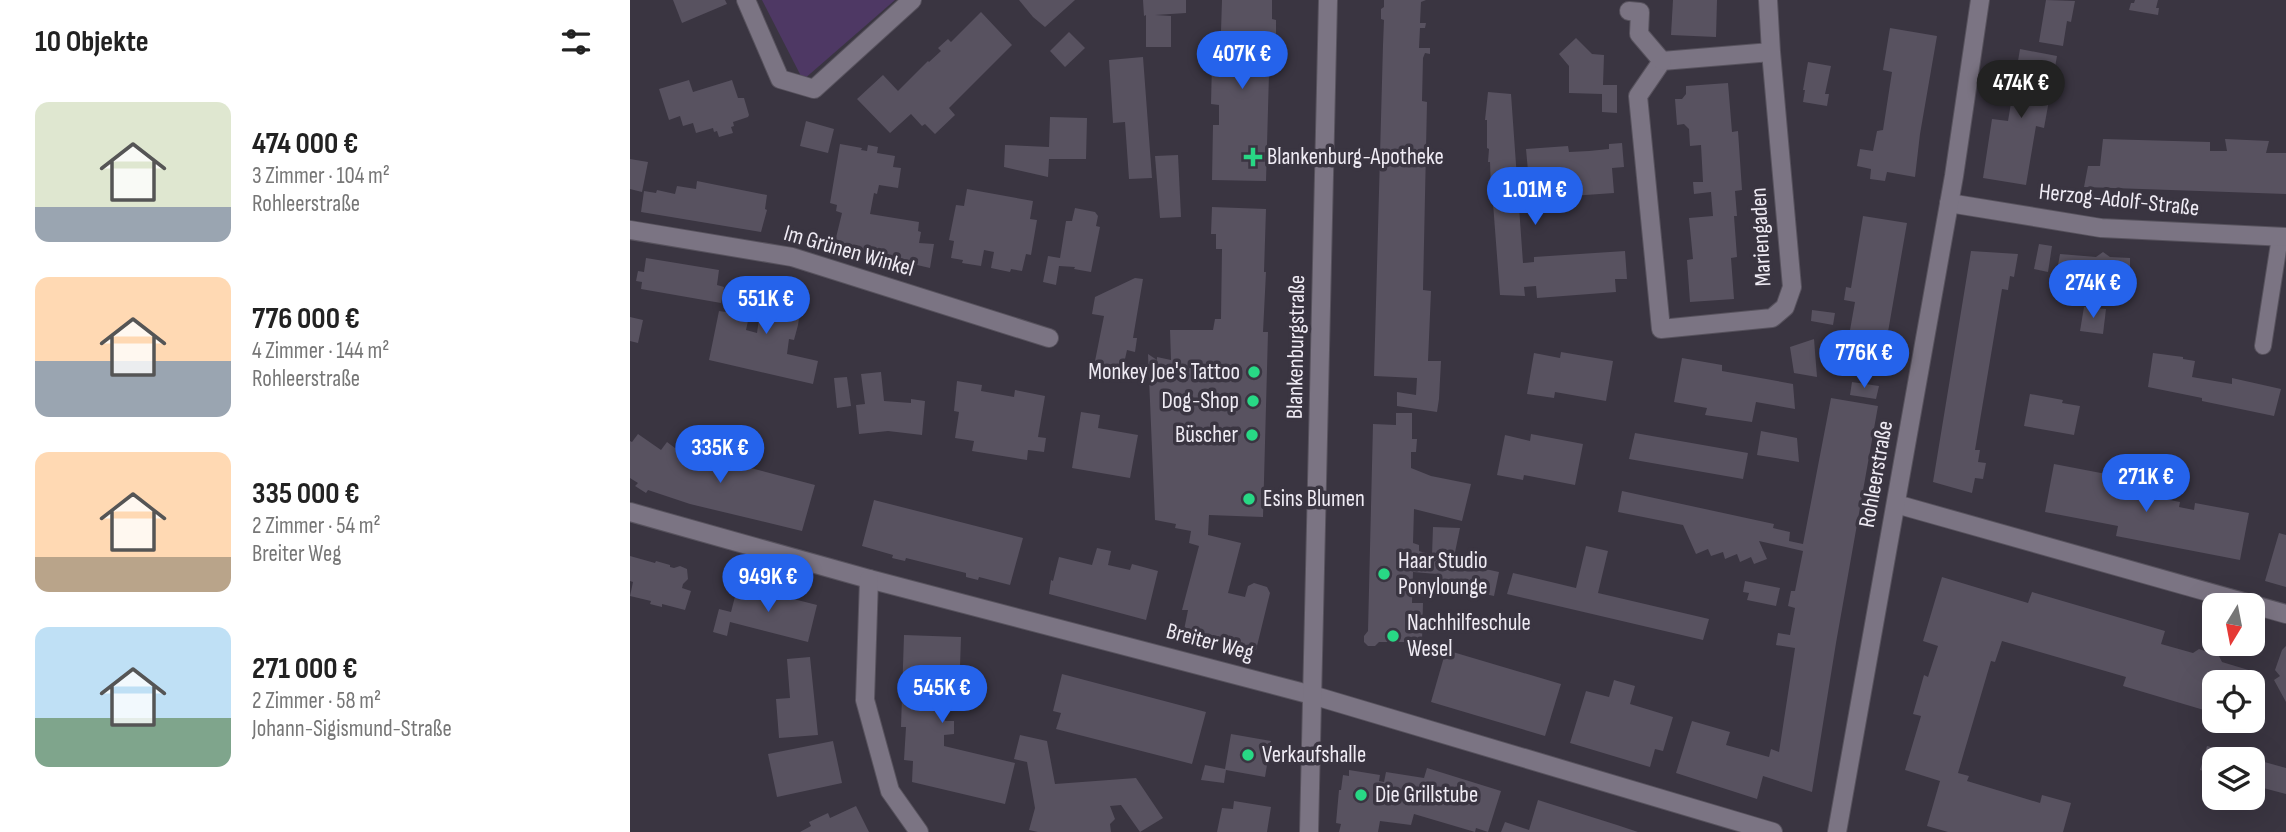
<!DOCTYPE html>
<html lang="de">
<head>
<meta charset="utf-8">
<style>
  body { margin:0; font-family:"Sofia Sans Condensed",sans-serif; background:#f2f2f2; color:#222; height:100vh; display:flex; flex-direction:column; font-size:26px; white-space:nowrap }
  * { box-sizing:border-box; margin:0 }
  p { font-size:23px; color:#767676 }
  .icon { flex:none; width:38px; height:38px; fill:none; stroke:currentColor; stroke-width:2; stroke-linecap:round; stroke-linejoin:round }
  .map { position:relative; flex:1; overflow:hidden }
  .drawer { display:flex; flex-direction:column; background:#fff; width:630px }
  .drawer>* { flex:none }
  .needle { width:46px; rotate:190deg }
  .tools { position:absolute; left:1572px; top:593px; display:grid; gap:14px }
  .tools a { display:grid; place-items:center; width:63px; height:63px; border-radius:14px; background:#fff; box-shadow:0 7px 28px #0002; font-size:35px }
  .price { position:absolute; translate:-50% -60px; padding:0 16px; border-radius:24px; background:#2563eb; color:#fff; font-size:23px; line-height:46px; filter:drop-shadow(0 2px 4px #0008) }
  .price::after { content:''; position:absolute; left:50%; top:42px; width:21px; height:16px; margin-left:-10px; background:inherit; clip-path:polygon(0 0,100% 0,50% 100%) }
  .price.on { background:#222; color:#fff }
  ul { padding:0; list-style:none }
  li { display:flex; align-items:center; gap:21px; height:175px; padding:0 35px }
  li span { display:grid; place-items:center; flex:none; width:196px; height:140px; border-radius:14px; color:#555 }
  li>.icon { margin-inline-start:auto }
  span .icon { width:84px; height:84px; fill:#fffc; stroke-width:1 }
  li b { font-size:30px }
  h2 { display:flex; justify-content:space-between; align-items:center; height:84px; padding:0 35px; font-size:30px }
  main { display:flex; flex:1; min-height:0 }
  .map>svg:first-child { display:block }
  .green { fill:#4e3864 }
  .building { fill:#585260 }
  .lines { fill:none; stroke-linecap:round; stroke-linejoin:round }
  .service-casing { stroke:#57525d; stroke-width:18 }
  .minor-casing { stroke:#57525d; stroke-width:20 }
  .service { stroke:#7b7483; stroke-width:16 }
  .minor { stroke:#7b7483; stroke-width:18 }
  .poi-dot { fill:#28d885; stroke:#3a3541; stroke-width:2.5 }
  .labels { text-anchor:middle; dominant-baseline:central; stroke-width:7; stroke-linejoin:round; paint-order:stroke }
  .poi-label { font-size:23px; fill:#efebf4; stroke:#3a3541; text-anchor:start }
  .street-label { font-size:23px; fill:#efebf4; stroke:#3a3541 }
</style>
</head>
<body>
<main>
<section class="drawer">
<h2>10 Objekte<svg class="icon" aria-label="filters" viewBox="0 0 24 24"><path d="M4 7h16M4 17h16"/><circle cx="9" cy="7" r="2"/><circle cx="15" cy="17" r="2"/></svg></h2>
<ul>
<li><span style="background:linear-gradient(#dfe7d0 75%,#9aa5b1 0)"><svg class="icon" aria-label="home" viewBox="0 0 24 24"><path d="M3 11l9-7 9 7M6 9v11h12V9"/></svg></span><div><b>474 000 €</b><p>3 Zimmer · 104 m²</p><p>Rohleerstraße</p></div></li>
<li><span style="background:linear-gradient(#ffd9b3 60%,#9aa5b1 0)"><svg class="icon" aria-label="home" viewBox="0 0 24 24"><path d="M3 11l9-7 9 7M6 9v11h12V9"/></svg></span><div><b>776 000 €</b><p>4 Zimmer · 144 m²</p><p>Rohleerstraße</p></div></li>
<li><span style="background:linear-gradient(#ffd9b3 75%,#b9a48a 0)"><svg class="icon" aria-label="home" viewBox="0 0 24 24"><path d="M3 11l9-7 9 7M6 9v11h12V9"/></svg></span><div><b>335 000 €</b><p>2 Zimmer · 54 m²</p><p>Breiter Weg</p></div></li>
<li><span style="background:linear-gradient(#bfe0f5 65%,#7fa58c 0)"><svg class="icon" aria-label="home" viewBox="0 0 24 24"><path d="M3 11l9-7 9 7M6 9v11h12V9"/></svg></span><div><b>271 000 €</b><p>2 Zimmer · 58 m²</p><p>Johann-Sigismund-Straße</p></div></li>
</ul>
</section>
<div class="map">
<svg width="1656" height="832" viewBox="0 0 1656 832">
  <rect width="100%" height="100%" fill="#3a3541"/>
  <polygon class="green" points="132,0 265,0 173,80"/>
  <g class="building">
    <polygon points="43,0 95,0 97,4 52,23"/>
    <polygon points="389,0 445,0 415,27 403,17"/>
    <polygon points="513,0 556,0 556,13 525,15 541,16 541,47 516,47 516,15 514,16"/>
    <polygon points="592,0 642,0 642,19 646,20 646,34 641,34 640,37 636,181 582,180 583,125 589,125 589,105 581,104 582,63 590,63"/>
    <polygon points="754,0 796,0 791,2 790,23 796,23 795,28 790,28 789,48 800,48 800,54 795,53 793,58 792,101 797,102 793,290 801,291 798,361 811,361 809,399 807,412 767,406 767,392 786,395 787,378 744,376 753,45 754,20 751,19 751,9 754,7"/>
    <polygon points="1043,0 1087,0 1086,37 1041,35"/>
    <polygon points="1416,0 1445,1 1441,22 1437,21 1433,46 1409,42"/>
    <polygon points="1505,0 1528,0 1526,8 1529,8 1528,15 1499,10 1501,3 1504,3"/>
    <polygon points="351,12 382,45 319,108 325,115 305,134 295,124 292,126 281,114 260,133 227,99 253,75 268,91 298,61 299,62 311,51 308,48 318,39 321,42"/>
    <polygon points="1260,28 1307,36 1290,134 1285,177 1257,172 1255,181 1240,179 1241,169 1227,166 1230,149 1243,151 1247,131 1253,130 1262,72 1253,70"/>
    <polygon points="439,32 455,48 435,67 420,51"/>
    <polygon points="946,38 962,54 974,55 973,85 987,85 987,113 972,112 972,94 939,93 939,66 929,54"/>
    <polygon points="1390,49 1427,56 1414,128 1406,126 1396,185 1353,178 1362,119 1378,121"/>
    <polygon points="513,57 522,178 499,179 495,122 483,123 479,60"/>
    <polygon points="1178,62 1201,66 1195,94 1199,94 1197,106 1173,102 1175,90 1173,90"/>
    <polygon points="59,80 63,92 102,80 108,98 114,98 119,115 118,117 103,122 104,126 101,127 103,133 89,137 87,131 84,132 83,128 66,133 63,123 53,126 50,116 39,120 29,89"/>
    <polygon points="1098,83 1102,132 1108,131 1112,190 1105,191 1107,216 1104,216 1107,257 1101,258 1104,299 1060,302 1057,260 1063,259 1059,218 1083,216 1081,192 1064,194 1063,182 1073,182 1071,145 1060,146 1059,129 1054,124 1047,125 1045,99 1052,99 1056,94 1056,86"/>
    <polygon points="858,92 881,94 893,263 904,262 904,257 995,251 997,279 985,279 986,292 907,298 906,286 894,287 895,296 870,295 862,190 861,190 860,162 858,162 859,149 857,148 857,120 855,120"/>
    <polygon points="420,117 457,118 456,159 419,159 418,177 374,167 375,145 419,147"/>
    <polygon points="176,121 204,129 198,153 170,146"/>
    <polygon points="1473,139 1580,142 1580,151 1597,151 1595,139 1639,141 1636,153 1656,153 1656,194 1454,187 1458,166 1470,166"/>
    <polygon points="992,143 994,167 982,168 984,193 941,196 941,190 900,193 896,149 938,146 939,152 959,151 979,149 979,144"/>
    <polygon points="210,144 232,148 231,150 237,151 238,145 248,147 247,153 265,156 263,167 271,168 268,188 249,185 247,194 244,193 240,214 289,222 288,231 291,232 289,243 304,244 300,268 287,265 288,261 234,254 234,256 203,250 212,213 206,211 207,205 200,203"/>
    <polygon points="548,155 551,217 530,218 525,156"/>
    <polygon points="0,159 18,162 12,192 0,189"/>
    <polygon points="67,181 137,195 135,209 137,210 131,232 11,212 14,191 26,193 27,190 45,194 47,186 66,189"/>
    <polygon points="337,189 403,201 400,219 407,220 401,255 396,254 392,271 381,269 380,272 361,268 364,252 354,250 351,266 332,263 333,260 321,258 324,241 319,240 326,205 334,206"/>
    <polygon points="582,207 636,209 634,272 636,272 633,332 638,332 633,517 579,515 578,535 611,543 598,593 615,597 618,586 624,583 637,587 640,593 626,650 554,630 558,610 552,610 569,546 559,543 561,531 545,528 546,524 525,520 518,354 527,360 527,357 541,360 540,330 583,330 585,319 591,319 592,249 586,249 586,234 581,234"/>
    <polygon points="445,208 465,212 468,216 466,226 470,227 461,272 444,269 445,267 429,266 426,285 413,282 418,256 430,258 436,221 442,221"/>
    <polygon points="1233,216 1277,223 1251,372 1204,364 1207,345 1217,347 1225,302 1214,300 1216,287 1221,288"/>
    <polygon points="1409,244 1422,246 1418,272 1404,269"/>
    <polygon points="1341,251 1388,254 1384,277 1380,276 1378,290 1372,289 1345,450 1350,450 1348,462 1356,463 1353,479 1345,478 1342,493 1303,482"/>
    <polygon points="1473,252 1480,257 1500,258 1500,291 1486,291 1486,300 1474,299 1474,295 1456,295 1455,299 1423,293 1430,254 1466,257"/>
    <polygon points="16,258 89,270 87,285 94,287 91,303 11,289 12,282 6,281 8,271 14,272"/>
    <polygon points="505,278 513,279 503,338 507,338 505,352 497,350 491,377 463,371 474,316 462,314 465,297"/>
    <polygon points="137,279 174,285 168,325 164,340 159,339 157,354 188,361 183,384 79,360 89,311 102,313 101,317 118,321 116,330 127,333 130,312 121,310 124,293 135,295"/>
    <polygon points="1454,307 1476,309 1473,334 1450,331"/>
    <polygon points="1182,310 1205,313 1203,325 1181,321"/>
    <polygon points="0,317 13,320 8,343 0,341"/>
    <polygon points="1184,339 1187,377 1164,373 1160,347"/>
    <polygon points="931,352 983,361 976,401 925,392 924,398 897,394 904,353 930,358"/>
    <polygon points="1523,353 1553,357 1553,359 1565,361 1562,377 1602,384 1602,378 1651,389 1644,416 1572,401 1572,398 1518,387"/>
    <polygon points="1052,358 1092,365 1092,371 1163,384 1165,409 1126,402 1122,422 1075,415 1077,408 1044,402"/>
    <polygon points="251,372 254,401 281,403 281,399 295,401 292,435 258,431 229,434 226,405 235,404 231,374"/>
    <polygon points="217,377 221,406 207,408 204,378"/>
    <polygon points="327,381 352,385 351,391 384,397 385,390 415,396 408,437 416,438 414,452 398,450 397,460 342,451 344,441 325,438 329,412 324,411"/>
    <polygon points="1222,382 1249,386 1246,399 1220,395"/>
    <polygon points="1400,394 1433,400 1432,403 1450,406 1444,435 1394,426"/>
    <polygon points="1201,398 1248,406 1206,643 1182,792 1133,776 1127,799 1046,773 1062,721 1100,732 1096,745 1139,757 1141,749 1149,752 1165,648 1146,645 1148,633 1160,635 1165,608 1158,606 1161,591 1165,591 1173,551 1129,541 1137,559 1124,564 1121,557 1110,562 1107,554 1095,559 1093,552 1081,556 1078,549 1066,554 1053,525 988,512 992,491 1144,524 1143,528 1160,532 1159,541 1173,544"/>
    <polygon points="451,412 470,415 468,428 508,435 500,478 442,468"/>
    <polygon points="766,413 782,413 782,439 787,439 786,452 781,452 781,468 801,476 841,484 832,521 784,509 783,543 789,545 789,551 802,555 803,527 830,528 823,562 869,572 864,596 805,583 807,574 783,572 782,603 793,603 792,642 749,642 745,646 738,646 734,642 734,636 738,631 743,424 766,425"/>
    <polygon points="1131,431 1167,438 1169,462 1127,455"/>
    <polygon points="1005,433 1118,453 1113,479 999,459"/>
    <polygon points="8,434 31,450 37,442 49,451 84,459 85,454 103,458 102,463 185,485 172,531 60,504 18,490 16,493 5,486 8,483 0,478 0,441 2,442"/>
    <polygon points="901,434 953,444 945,485 894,475 893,480 867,475 875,435 900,441"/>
    <polygon points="1424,464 1497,478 1493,497 1508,499 1509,494 1550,502 1549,507 1564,510 1565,503 1619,513 1610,560 1486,536 1488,526 1415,512"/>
    <polygon points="244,500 393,538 380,585 349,577 348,580 336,577 336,573 276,558 275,561 262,558 263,555 232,546"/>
    <polygon points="1649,533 1656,535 1656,587 1635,581"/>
    <polygon points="956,546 978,551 968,593 1079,619 1073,640 877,594 883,573 946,588"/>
    <polygon points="467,548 481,551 478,565 500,570 502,564 528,571 516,620 419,594 421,580 423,581 429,557 462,565"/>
    <polygon points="0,556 25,563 26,561 40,565 40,567 44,568 50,566 57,569 58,579 53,584 52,588 61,591 55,610 32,604 32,607 20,604 21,601 0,596 3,582 0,581"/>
    <polygon points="1312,577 1398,603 1402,592 1535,631 1531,644 1563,653 1569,649 1589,656 1592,662 1625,672 1622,682 1584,682 1584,713 1493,686 1496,677 1372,641 1365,662 1361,661 1328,773 1339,776 1337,781 1410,803 1412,795 1441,803 1433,832 1318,832 1297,826 1310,781 1275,770 1291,716 1283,714 1294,675 1298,677 1308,646 1293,641"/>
    <polygon points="1115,581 1150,588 1146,606 1117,600 1119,593 1113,592"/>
    <polygon points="108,585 187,605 178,642 100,622 97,636 83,632 89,609 101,612"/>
    <polygon points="274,635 331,637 330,667 318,667 315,721 324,721 324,734 314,735 314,746 385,763 375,804 282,782 283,761 274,760 276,727 271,727"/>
    <polygon points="1656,646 1656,702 1644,680 1650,676 1645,670 1652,650"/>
    <polygon points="816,650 931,684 915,736 801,702"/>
    <polygon points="180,657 188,735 149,738 146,699 160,698 157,659"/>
    <polygon points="432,674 576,712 562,764 426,729 431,713 423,711"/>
    <polygon points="984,680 1005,686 1000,704 1043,717 1033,751 1025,749 1020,767 940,743 956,691 979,697"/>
    <polygon points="601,734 641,741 635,777 596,770 594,783 571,780 575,765 595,769"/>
    <polygon points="390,735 417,741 425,784 506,778 533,818 510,832 491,805 480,806 485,819 480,824 481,832 408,832 399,830 405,808 397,762 384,759"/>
    <polygon points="203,741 212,783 147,797 138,754"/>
    <polygon points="1577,746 1656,768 1656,794 1622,785 1622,760 1584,760 1584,774 1570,770"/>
    <polygon points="797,768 871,791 858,832 846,828 845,832 784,814 781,825 750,821 748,832 709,832 711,824 706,823 709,790 711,790 713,775 719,776 719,770 750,775 749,781 754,782 756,772 794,778"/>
    <polygon points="908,800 987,825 1008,832 871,832 875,822 899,830"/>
    <polygon points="604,801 641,807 637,832 587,832 592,808 603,809"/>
    <polygon points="226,806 239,832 170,832 181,826 179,822 198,813 200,818"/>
  </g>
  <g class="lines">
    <defs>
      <polyline id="service" points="1633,346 1650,237"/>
      <g id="minor">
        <polyline points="116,0 150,79 184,89 282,0"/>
        <polyline points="1138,0 1141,52 1032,61 1008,96 1031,329 1142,318 1155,307 1162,287 1141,52"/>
        <polyline points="999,11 1010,12 1009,34 1032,61"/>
        <polyline points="1319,203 1471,228 1656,237"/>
        <polyline points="0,230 162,257 419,338"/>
        <polyline points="1266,504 1656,614"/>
        <polyline points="0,512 239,579 682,695 1143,832"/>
        <polyline points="239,579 235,700 260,791 289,832"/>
        <polyline points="679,832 698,0"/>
        <polyline points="1207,832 1324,176 1350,0"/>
      </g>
    </defs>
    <use href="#service" class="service-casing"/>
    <use href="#minor" class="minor-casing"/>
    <use href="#service" class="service"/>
    <use href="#minor" class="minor"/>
  </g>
  <g class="poi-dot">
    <path d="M619.5 146.5h7v7h7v7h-7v7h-7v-7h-7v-7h7z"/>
    <circle cx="624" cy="372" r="7"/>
    <circle cx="623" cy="401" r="7"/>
    <circle cx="622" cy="435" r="7"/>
    <circle cx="619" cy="499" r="7"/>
    <circle cx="754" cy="574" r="7"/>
    <circle cx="763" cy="636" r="7"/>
    <circle cx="618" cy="755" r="7"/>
    <circle cx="731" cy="795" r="7"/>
  </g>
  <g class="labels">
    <g class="poi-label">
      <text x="637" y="157">Blankenburg-Apotheke</text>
      <text x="610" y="372" text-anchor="end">Monkey Joe's Tattoo</text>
      <text x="609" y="401" text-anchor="end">Dog-Shop</text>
      <text x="608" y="435" text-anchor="end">Büscher</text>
      <text x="633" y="499">Esins Blumen</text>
      <text x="768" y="561">Haar Studio<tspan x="768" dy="26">Ponylounge</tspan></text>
      <text x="777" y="623">Nachhilfeschule<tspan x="777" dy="26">Wesel</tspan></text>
      <text x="632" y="755">Verkaufshalle</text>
      <text x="745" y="795">Die Grillstube</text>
    </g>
    <g class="street-label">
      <text transform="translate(1489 200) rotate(6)">Herzog-Adolf-Straße</text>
      <text transform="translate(1131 237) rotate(-93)">Mariengaden</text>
      <text transform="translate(219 251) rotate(16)">Im Grünen Winkel</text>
      <text transform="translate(666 347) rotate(-89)">Blankenburgstraße</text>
      <text transform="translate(1246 474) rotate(-80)">Rohleerstraße</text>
      <text transform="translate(580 642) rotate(15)">Breiter Weg</text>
    </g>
  </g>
</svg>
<div class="tools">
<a><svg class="needle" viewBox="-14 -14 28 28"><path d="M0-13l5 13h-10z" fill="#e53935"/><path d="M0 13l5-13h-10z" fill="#767676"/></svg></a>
<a><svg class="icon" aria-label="locate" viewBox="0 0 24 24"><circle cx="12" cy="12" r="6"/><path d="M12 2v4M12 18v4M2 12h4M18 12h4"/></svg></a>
<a><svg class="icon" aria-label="layers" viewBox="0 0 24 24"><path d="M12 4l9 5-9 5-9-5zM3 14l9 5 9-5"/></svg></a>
</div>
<b class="price" style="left:612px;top:91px">407K €</b>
<b class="price on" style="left:1391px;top:120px">474K €</b>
<b class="price" style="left:905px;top:227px">1.01M €</b>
<b class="price" style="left:1463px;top:320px">274K €</b>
<b class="price" style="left:136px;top:336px">551K €</b>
<b class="price" style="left:1234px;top:390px">776K €</b>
<b class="price" style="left:90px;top:485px">335K €</b>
<b class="price" style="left:1516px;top:514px">271K €</b>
<b class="price" style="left:138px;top:614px">949K €</b>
<b class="price" style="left:312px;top:725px">545K €</b>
</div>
</main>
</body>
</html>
